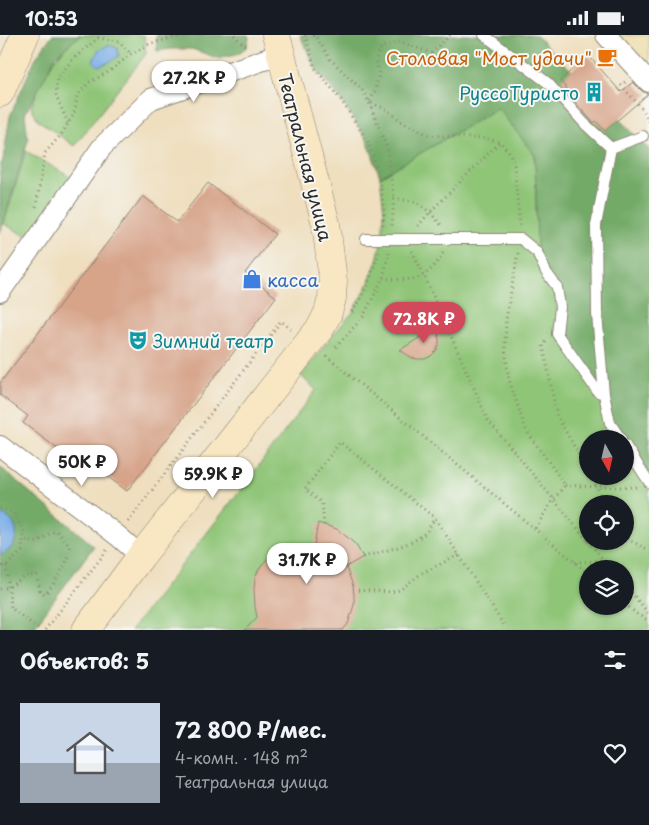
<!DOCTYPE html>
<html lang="ru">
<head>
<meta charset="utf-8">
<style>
  body { margin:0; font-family:"Playpen Sans",sans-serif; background:#242831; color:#f1f3f6; height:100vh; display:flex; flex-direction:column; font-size:19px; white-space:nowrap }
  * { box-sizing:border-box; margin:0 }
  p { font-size:16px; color:#9ea1a6 }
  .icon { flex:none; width:28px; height:28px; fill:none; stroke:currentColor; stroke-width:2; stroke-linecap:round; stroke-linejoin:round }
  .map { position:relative; height:595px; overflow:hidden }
  .drawer { display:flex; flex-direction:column; background:#171b24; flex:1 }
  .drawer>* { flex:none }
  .needle { width:32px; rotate:172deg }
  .controls { position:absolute; left:579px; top:395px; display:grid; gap:10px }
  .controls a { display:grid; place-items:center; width:55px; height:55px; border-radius:50%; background:#171b24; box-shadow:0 1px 4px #0004; font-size:25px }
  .price { position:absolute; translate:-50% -42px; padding:0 11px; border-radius:18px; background:#fff; color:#222; font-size:16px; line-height:32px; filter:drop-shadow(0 1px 2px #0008) }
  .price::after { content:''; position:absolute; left:50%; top:30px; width:15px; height:11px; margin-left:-8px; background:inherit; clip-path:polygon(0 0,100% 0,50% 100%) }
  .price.current { background:#d1495b; color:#fff }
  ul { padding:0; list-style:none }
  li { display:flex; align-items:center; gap:15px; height:125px; padding:0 20px }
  li span { display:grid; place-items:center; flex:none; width:140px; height:100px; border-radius:0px; color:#555 }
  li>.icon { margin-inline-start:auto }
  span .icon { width:60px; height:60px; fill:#fffc; stroke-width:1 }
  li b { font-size:21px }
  h2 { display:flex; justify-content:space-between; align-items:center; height:60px; padding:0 20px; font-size:21px }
  .status { display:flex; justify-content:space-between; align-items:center; height:35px; padding:0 25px; background:#171b24; direction:ltr }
  .status svg { height:14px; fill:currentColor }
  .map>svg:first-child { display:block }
  .green { fill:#8fc577; stroke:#5d7851; fill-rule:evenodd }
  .forest { fill:#73aa68; stroke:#4f6a4a }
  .sand { fill:#eeda9e; stroke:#8c8264 }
  .water { fill:#7cade7; stroke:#546c89 }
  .building { fill:#d7a48a }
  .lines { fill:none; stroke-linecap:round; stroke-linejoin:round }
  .lane-casing { stroke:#8d8575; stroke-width:12 }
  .street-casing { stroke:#8d8575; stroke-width:22 }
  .secondary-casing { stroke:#8d8575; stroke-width:29 }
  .path { stroke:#8d8575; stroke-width:3; stroke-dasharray:1 4; stroke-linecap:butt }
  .lane { stroke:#fff; stroke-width:10 }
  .street { stroke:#fff; stroke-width:20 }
  .secondary { stroke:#f9e7c3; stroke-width:28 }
  .labels { text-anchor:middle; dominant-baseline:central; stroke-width:4; stroke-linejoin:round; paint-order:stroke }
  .food-label { font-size:18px; fill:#c56008; stroke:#f6f6f2; text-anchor:end }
  .culture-label { font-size:18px; fill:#0d838f; stroke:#f6f6f2; text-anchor:end }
  .street-label { font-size:18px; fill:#2b2b2b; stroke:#f6f6f2 }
  .shop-label { font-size:18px; fill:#366cbe; stroke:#f6f6f2; text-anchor:start }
</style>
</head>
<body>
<div class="status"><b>10:53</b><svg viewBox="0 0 49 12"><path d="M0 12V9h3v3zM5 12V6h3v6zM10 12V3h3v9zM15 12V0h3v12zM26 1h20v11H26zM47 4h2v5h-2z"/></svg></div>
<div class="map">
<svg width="649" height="595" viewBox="0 0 649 595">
  <rect width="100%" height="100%" fill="#f6f6f2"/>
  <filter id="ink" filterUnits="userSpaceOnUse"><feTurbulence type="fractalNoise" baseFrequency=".02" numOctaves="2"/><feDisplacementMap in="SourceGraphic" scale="10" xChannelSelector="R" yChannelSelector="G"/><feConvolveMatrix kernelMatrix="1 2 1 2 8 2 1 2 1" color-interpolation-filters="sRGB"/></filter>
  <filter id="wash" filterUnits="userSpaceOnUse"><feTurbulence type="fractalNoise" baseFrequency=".0096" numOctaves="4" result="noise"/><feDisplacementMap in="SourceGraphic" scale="20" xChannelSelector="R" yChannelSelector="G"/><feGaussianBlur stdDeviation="1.12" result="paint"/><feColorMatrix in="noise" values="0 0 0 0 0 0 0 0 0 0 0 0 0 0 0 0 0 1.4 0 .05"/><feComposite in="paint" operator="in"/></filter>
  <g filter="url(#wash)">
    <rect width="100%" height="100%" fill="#efdfbf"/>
    <g class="green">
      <polygon points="78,0 144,0 146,19 74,111 38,85 31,72 46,34"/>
      <path d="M498 72 535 121 537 217 618 404H588V441H625V417L649 448V595H131L238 458 316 355 301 341 331 302 353 277 367 252 377 225 382 204 384 177 380 142ZM588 469H625V506H588ZM588 534H625V571H588Z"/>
      <polygon points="26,116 72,143 30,203 4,189"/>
    </g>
    <g class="forest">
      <polygon points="52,0 81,0 56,21 25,79 28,105 0,199 0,131 3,125 10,81 35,24"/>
      <polygon points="156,0 248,0 249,3 247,12 237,19 217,23 192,14 171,14 157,16"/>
      <polygon points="300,0 536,0 649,114 649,448 618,404 604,359 557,299 560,272 537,217 535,121 498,73 380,142 368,107 341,65 315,33"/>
      <polygon points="0,432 94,511 32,595 0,595"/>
    </g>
    <polygon class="sand" points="614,0 649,0 649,38"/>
    <g class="water">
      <polygon points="108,10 117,13 119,21 108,28 98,31 93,26 98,16"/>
      <path d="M0 479C22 485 21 513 0 520Z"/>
    </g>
    <g id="blocks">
      <g class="building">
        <polygon points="588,20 621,57 633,47 641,55 645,58 648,59 605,96 596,86 594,88 590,84 566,57 568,55 560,46"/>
        <polygon points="208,148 275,199 245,238 276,262 127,456 96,433 91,439 23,388 28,381 0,360 0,348 143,161 177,187"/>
        <polygon points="431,287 438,297 439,303 439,310 436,316 431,321 425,324 418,324 412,323 400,315 419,303"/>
        <polygon points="318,488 337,494 347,502 356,510 363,522 346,532 353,551 354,560 354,570 348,589 343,595 245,595 257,582 255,572 254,554 255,543 259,534 266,525 275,518 283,514 294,511 314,510"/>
      </g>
    </g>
  </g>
  <g filter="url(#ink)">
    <use href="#blocks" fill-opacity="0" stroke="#8d8575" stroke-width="1"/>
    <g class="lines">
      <defs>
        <g id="lane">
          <polyline points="484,0 548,48 585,89 611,113 596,190 597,279 604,359"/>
          <polyline points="611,113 643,101"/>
          <polyline points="366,204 521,204 537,217 546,237 557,252 560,272 557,299 598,357 604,359 610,388 621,404"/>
          <polyline points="625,410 649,447"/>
        </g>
        <g id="street">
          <polyline points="606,0 649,47"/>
          <polyline points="0,257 102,112 151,64 281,19"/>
          <polyline points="0,411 118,501 141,521"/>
        </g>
        <g id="secondary">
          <polyline points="0,58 25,0"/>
          <polyline points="86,595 141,521 321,292 328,278 332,263 333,246 326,189 276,0"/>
        </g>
      </defs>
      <use href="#lane" class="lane-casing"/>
      <use href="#street" class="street-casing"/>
      <use href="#secondary" class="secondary-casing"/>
      <g class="path">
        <polyline points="234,0 244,10 248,9"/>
        <polyline points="305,0 315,33 341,65 368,107 380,142 384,177 383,191"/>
        <polyline points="313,0 315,0 330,24 362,55 369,67 387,113 394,163 392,191"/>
        <polyline points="450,0 432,18 400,7 381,12 376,24 379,39 375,56 369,67 386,74 402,87 429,100 488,104 500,107 510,118 514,130 520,192"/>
        <polyline points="625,47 621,50 645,77 648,86 648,89"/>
        <polyline points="68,88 56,61 57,43 74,23 98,3 119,6 131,19"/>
        <polyline points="394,163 416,167 430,177 441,190"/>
        <polyline points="36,172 45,118 61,100 74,79 77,62 88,48 110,36 131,19 149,9 184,0"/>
        <polyline points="418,191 430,177 500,107"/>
        <polyline points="412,216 424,240 488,385 588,506"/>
        <polyline points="518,218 506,284 505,313 509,345 526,395 565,450 553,465 535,494"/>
        <path d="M383 243C401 245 420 248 433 232 437 228 440 223 443 218V216"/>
        <polyline points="352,277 367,252 379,217"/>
        <polyline points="546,307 543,310 557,381 588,436"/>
        <polyline points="336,312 363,282 383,243 389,217"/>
        <polyline points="326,321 588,538"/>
        <polyline points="590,441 607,469"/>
        <polyline points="565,450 597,452 636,452"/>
        <polyline points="0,473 12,477 24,495 22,516 6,531 0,531"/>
        <polyline points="128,487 281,286 291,294"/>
        <polyline points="324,490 322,468 305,454 340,407 435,483 505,592"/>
        <polyline points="625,499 629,505 649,515"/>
        <polyline points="588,506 611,534"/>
        <path d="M363 522C382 516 412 511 426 497 430 493 432 487 435 483"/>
        <polyline points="575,527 604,526"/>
        <polyline points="6,531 11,573 40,595"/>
        <polyline points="625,550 649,579"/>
        <path d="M0 554 9 552 28 540 37 541 40 556 45 559 52 551 66 528 70 512 57 496C48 498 43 504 35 508L23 504"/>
        <polyline points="353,555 392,557 400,555 422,538 459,520"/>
        <polyline points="625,569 637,579 649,586"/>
        <polyline points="45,595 108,514"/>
      </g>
      <use href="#lane" class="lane"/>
      <use href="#street" class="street"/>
      <use href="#secondary" class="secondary"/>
    </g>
  </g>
  <defs>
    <symbol id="cafe-bare" viewBox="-9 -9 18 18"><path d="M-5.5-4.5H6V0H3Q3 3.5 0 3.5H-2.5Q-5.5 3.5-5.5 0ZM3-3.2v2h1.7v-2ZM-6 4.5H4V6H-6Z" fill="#e8710a" stroke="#f6f6f2" stroke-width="2.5" paint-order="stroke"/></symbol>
    <symbol id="building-bare" viewBox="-9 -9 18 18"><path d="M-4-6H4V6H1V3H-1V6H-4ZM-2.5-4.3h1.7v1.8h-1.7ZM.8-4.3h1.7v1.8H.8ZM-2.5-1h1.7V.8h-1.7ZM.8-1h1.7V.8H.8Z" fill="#0f9aa8" stroke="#f6f6f2" stroke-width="2.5" paint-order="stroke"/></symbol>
    <symbol id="shop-bare" viewBox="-9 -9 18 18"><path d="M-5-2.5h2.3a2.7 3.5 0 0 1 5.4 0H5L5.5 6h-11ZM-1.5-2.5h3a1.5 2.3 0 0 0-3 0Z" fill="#3f7fe0" stroke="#f6f6f2" stroke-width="2.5" paint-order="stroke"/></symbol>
    <symbol id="theatre-bare" viewBox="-9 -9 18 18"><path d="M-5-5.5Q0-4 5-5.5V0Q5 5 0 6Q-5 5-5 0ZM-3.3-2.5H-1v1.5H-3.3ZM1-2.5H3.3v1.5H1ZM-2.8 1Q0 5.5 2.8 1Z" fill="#0f9aa8" stroke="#f6f6f2" stroke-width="2.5" paint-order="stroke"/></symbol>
  </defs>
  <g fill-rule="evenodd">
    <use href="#cafe-bare" x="593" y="8" width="28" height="28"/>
    <use href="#building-bare" x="580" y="43" width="28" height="28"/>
    <use href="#shop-bare" x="238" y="230" width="28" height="28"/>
    <use href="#theatre-bare" x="124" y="291" width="28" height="28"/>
  </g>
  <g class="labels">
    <g class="food-label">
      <text x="592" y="22">Столовая "Мост удачи"</text>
    </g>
    <g class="culture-label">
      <text x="579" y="57">РуссоТуристо</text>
      <text x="153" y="305" text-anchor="start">Зимний театр</text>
    </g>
    <g class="street-label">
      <text transform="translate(306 122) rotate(76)">Театральная улица</text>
    </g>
    <g class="shop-label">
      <text x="267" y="244">касса</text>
    </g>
  </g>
</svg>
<div class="controls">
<a><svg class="needle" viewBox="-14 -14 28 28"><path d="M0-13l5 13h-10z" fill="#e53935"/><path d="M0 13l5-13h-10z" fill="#9ea1a6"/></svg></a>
<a><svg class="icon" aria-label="locate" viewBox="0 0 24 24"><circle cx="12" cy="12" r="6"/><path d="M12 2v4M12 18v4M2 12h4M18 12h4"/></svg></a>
<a><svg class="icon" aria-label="layers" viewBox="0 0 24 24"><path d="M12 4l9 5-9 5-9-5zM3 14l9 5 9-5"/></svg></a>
</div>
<b class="price" style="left:194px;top:68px">27.2K ₽</b>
<b class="price current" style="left:424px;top:309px">72.8K ₽</b>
<b class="price" style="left:82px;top:452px">50K ₽</b>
<b class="price" style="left:213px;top:464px">59.9K ₽</b>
<b class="price" style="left:307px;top:550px">31.7K ₽</b>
</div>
<section class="drawer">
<h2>Объектов: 5<svg class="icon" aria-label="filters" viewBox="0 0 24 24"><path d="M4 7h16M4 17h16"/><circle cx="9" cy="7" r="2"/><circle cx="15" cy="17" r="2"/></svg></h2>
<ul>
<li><span style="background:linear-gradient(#c9d6e8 60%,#9aa5b1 0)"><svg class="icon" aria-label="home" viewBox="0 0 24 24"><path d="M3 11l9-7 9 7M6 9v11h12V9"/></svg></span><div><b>72 800 ₽/мес.</b><p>4-комн. · 148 m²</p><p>Театральная улица</p></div><svg class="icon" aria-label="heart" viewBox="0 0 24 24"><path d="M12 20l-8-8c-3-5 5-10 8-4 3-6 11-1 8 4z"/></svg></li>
</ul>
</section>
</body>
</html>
